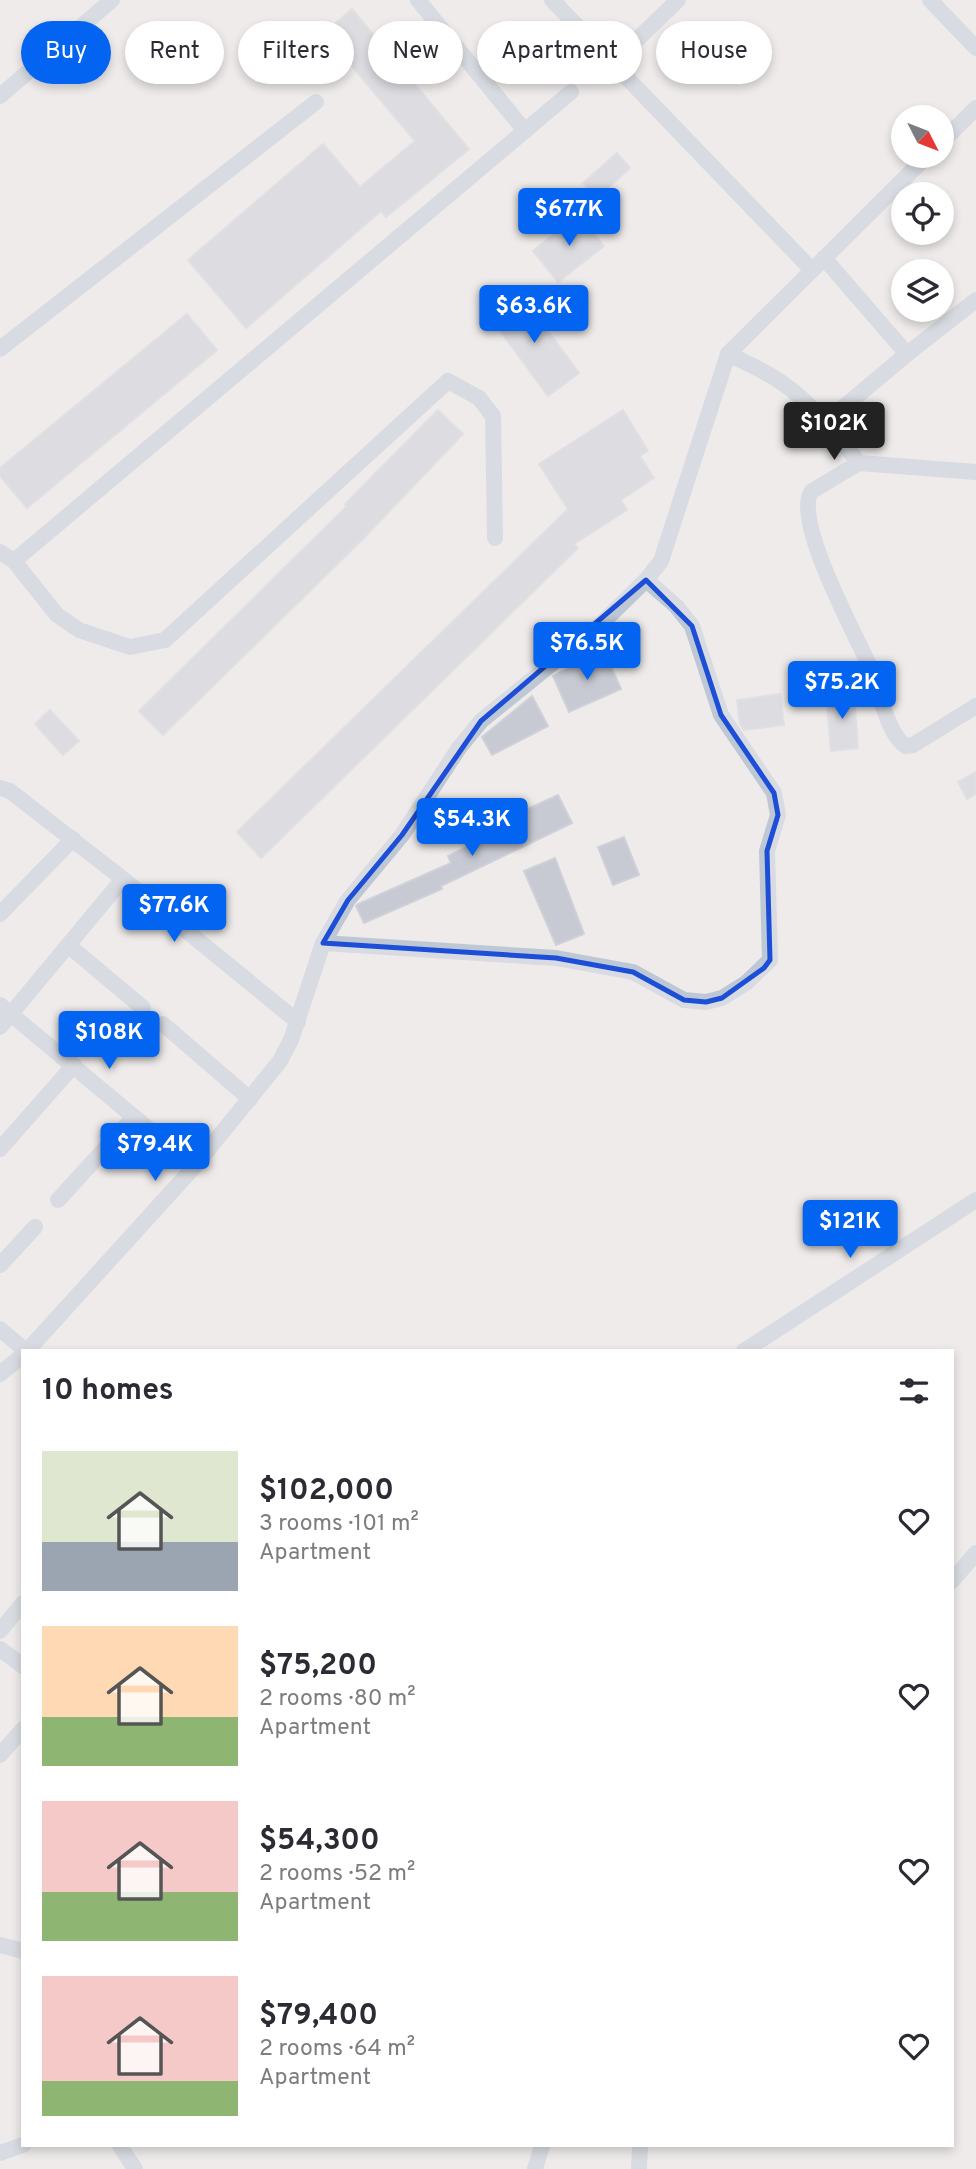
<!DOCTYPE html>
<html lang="en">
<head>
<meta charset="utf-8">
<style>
  body { margin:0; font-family:Overpass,sans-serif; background:#f7f7f7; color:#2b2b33; height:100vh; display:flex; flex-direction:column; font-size:26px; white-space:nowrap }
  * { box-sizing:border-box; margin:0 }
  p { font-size:23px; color:#7c7c81 }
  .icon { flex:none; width:38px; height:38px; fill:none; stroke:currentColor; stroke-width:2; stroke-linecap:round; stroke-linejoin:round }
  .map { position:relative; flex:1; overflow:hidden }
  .panel { position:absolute; left:21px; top:1349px; width:933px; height:798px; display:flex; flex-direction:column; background:#fff; border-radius:0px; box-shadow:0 4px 10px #0003 }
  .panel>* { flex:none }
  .guide { position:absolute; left:21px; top:21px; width:934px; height:63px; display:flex; gap:14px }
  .needle { width:46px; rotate:132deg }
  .buttons { position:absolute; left:891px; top:105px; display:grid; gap:14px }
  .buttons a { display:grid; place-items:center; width:63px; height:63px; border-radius:50%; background:#fff; box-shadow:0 4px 10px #0003; font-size:35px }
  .price { position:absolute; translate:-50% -60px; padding:0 16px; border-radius:7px; background:#0364f2; color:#fff; font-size:23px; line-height:46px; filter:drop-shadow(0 2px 4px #0008) }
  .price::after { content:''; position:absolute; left:50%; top:42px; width:21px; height:16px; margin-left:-10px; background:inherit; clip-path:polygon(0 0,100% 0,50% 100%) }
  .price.on { background:#222; color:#fff }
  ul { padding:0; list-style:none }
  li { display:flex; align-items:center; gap:21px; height:175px; padding:0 21px }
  li span { display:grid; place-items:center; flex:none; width:196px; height:140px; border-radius:0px; color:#555 }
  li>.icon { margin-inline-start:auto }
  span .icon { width:84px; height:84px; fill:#fffc; stroke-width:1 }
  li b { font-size:30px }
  h2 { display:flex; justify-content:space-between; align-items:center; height:84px; padding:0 21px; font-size:30px }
  .chip { padding:0 24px; border-radius:32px; background:#fff; box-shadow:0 4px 10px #0003; font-size:24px; line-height:63px }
  .chip.on { background:#0364f2; color:#fff }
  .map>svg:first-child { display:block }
  .building { fill:#c7cad3; stroke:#cfd1d9; stroke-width:2 }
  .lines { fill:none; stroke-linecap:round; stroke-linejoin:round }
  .minor { stroke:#bdc8d4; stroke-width:16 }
  .marked { fill:none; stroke:#1d4ed8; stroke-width:5; stroke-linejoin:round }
</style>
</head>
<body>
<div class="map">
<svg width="976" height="2169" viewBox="0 0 976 2169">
  <rect width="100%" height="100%" fill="#efebeb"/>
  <g class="building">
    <polygon points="352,9 469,149 386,217 381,211 246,328 188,260 323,144 360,187 415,141 324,33"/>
    <polygon points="617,153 630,168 597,198 583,183"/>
    <polygon points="579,214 604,246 558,282 533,251"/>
    <polygon points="521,294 579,373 548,396 490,317"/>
    <polygon points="187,314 217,350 27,508 0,476 0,468"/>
    <polygon points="438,410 463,434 362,540 163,735 139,711 347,506 345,504"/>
    <polygon points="623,410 648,451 640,456 654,478 621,500 627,510 574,544 578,548 261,858 237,832 568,509 539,464"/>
    <polygon points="604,651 621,689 569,712 553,676"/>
    <polygon points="854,692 858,748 831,751 826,695"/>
    <polygon points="780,694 784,725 744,730 740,724 737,700"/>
    <polygon points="532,696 548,726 492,755 482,737"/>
    <polygon points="50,710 79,741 63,755 35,724"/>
    <polygon points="976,772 976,794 967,799 958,782"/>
    <polygon points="558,795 572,823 441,886 442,889 364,923 356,906 358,904 451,863 448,856 528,817 525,810"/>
    <polygon points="624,837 639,875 613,885 598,847"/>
    <polygon points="555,858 584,934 556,945 524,871"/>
  </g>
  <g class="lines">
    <g class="minor">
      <polyline points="418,0 525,131"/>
      <polyline points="552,0 812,270"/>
      <polyline points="930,0 976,48"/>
      <polyline points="613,63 678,0"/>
      <polyline points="0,96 112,0"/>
      <polyline points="942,142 976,108"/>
      <polyline points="824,258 907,354 976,300"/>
      <polyline points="0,349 316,102"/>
      <path d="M728 354C746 363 766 371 782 383 813 404 836 434 859 463L976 472"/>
      <polyline points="826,422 907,354"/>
      <path d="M859 463 812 491C791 517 856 635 869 665 878 685 887 735 906 746L913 745 976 706"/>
      <polyline points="0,552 14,561 57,615 79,630 130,647 165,640 448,381 479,398 493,416 495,538"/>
      <polyline points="14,561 571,92"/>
      <polyline points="0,788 10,791 123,879 298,1022"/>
      <polyline points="0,914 73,839"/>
      <polyline points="323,943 556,958 633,972 684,1000 706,1002 722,998 746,983 770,960 767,851 778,815 774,793 721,715 692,626 676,606 646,580"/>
      <polyline points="68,945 143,1008"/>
      <polyline points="0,1005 194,1167"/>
      <polyline points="163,1024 250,1099"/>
      <polyline points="0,1027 123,879"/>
      <polyline points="0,1149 74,1065"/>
      <polyline points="58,1200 134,1117"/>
      <polyline points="0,1265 35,1227"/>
      <polyline points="0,1329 26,1351"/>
      <polyline points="27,1351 194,1167 280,1061 291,1040 323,943 348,900 402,835 459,748 481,721 602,623 646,580 661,561 728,354 927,156"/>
      <polyline points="744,1351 976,1200"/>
      <polyline points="0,1374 23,1355"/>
      <polyline points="952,1581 976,1553"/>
      <polyline points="0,1631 23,1603"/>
      <polyline points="0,1649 23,1666"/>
      <polyline points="0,1755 23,1729"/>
      <polyline points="0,1945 23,1951"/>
      <polyline points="120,2146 135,2169"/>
      <polyline points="0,2153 23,2145"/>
      <polyline points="535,2169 542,2146"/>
      <polyline points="639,2169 640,2146"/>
    </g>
  </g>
  <path d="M0 0H976V2169H0ZM646 580 692 626 721 715 774 793 778 815 767 851 770 960 764 968 722 998 706 1002 684 1000 633 972 556 958 323 943 348 900 402 835 481 721Z" fill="#efebeb" fill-opacity=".55" fill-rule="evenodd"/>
  <path class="marked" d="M646 580 692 626 721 715 774 793 778 815 767 851 770 960 764 968 722 998 706 1002 684 1000 633 972 556 958 323 943 348 900 402 835 481 721Z"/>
</svg>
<div class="buttons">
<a><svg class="needle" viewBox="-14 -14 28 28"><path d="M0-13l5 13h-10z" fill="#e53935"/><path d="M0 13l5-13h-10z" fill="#7c7c81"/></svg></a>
<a><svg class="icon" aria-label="locate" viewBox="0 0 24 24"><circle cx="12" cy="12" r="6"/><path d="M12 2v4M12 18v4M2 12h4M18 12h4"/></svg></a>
<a><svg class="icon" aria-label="layers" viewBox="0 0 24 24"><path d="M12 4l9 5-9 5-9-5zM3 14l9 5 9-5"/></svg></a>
</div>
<b class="price" style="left:569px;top:248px">$67.7K</b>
<b class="price" style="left:534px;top:345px">$63.6K</b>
<b class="price on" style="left:834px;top:462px">$102K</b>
<b class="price" style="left:587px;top:682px">$76.5K</b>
<b class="price" style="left:842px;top:721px">$75.2K</b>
<b class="price" style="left:472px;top:858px">$54.3K</b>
<b class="price" style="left:174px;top:944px">$77.6K</b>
<b class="price" style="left:109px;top:1071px">$108K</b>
<b class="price" style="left:155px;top:1183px">$79.4K</b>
<b class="price" style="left:850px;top:1260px">$121K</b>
<div class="guide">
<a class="chip on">Buy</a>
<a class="chip">Rent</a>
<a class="chip">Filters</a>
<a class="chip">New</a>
<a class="chip">Apartment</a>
<a class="chip">House</a>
</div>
<section class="panel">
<h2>10 homes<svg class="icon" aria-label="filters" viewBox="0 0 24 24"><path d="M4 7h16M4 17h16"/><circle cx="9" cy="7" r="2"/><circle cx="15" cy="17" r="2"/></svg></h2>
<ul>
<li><span style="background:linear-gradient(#dfe7d0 65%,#9aa5b1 0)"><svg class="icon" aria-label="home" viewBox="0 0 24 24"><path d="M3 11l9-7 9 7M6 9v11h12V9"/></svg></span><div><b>$102,000</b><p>3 rooms · 101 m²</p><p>Apartment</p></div><svg class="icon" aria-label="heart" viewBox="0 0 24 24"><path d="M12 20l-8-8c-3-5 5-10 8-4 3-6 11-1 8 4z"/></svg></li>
<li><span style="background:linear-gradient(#ffd9b3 65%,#8fb573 0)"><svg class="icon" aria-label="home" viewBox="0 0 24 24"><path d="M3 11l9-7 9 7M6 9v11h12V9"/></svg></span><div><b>$75,200</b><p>2 rooms · 80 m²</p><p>Apartment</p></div><svg class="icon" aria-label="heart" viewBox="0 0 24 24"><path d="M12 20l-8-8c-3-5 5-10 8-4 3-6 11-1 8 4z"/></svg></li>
<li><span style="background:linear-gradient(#f6c9c9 65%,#8fb573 0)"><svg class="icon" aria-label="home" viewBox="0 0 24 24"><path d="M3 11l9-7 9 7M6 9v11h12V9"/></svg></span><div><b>$54,300</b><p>2 rooms · 52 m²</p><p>Apartment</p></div><svg class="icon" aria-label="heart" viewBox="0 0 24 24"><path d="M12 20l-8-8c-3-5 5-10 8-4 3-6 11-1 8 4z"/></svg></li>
<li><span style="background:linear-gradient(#f6c9c9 75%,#8fb573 0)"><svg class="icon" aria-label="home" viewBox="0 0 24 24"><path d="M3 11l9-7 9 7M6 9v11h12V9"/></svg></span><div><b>$79,400</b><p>2 rooms · 64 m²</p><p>Apartment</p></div><svg class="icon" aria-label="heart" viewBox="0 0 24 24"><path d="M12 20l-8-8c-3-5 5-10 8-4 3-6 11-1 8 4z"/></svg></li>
</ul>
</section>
</div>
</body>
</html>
